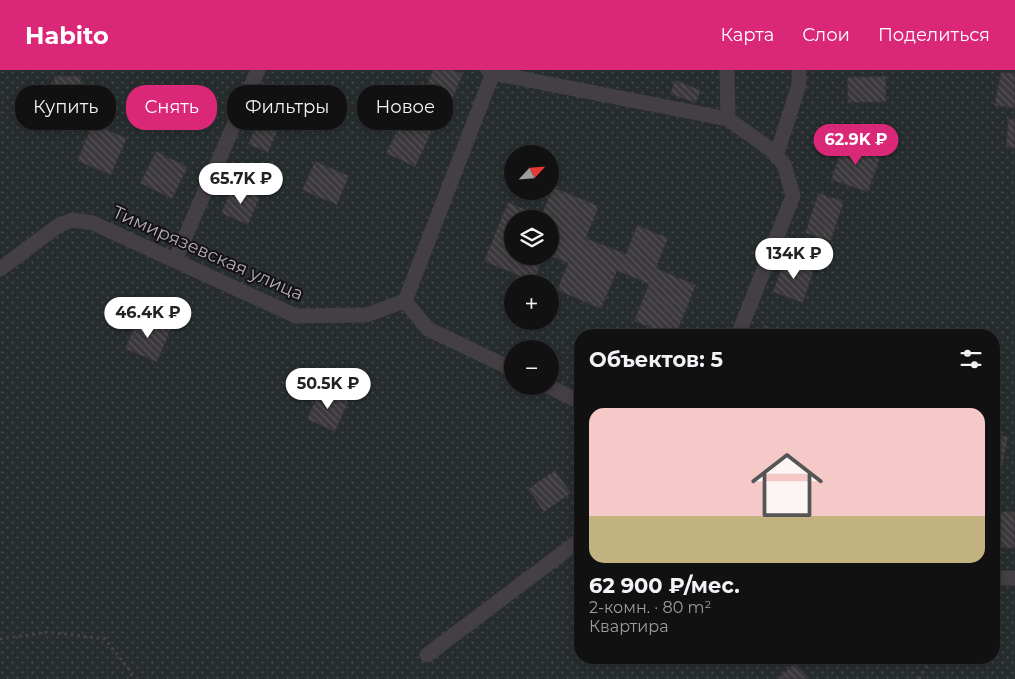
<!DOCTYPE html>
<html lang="ru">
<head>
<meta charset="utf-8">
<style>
  body { margin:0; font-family:Montserrat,sans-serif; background:#1f1f20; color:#f1f3f6; height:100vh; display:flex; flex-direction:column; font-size:19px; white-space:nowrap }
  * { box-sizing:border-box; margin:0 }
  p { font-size:16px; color:#9c9d9f }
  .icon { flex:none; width:28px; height:28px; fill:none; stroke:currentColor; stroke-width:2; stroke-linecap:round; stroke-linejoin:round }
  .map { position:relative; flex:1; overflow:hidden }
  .panel { position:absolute; left:574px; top:259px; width:426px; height:335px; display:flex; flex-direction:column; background:#121112; border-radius:20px; box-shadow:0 2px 8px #0003,0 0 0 1px #313132 }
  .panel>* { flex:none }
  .guide { position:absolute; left:15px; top:15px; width:475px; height:45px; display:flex; gap:10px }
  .needle { width:32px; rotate:64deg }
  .controls { position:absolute; left:504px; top:75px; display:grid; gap:10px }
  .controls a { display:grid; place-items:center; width:55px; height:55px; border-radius:50%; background:#121112; box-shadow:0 2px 8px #0003,0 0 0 1px #313132; font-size:25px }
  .price { position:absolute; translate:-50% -42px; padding:0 11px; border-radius:18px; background:#fff; color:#222; font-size:16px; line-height:32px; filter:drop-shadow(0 1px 2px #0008) }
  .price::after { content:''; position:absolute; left:50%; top:30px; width:15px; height:11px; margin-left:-8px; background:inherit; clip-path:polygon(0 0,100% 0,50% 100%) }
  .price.active { background:#db2777; color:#fff }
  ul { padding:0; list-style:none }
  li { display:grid; align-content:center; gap:10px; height:265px; padding:0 15px }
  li+li { border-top:1px solid #313132 }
  li span { display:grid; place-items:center; height:155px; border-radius:15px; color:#555 }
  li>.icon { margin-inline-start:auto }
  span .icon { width:90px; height:90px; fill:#fffc; stroke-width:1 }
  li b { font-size:21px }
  h2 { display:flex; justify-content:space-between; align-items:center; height:60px; padding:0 15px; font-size:21px }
  .chip { padding:0 18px; border-radius:20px; background:#121112; box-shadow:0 2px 8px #0003,0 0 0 1px #313132; font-size:18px; line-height:45px }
  .chip.active { background:#db2777; color:#fff }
  header { display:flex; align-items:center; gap:30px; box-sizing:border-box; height:70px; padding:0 25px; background:#db2777; color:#fff }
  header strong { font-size:24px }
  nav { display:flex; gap:28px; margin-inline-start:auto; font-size:18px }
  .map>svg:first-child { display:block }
  .park { fill:url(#park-dots); fill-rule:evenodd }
  .building { fill:url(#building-back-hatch); stroke:#343133 }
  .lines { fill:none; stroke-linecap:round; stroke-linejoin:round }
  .path { stroke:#484249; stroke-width:3; stroke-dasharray:2.5 4; stroke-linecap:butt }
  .street { stroke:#443f44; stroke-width:15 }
  .labels { text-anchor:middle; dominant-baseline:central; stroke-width:4; stroke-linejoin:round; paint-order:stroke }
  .street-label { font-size:18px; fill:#b5aab7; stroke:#131213 }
</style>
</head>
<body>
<header>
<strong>Habito</strong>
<nav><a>Карта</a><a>Слои</a><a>Поделиться</a></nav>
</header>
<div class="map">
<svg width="1015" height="609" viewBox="0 0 1015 609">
  <defs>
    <pattern id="park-dots" width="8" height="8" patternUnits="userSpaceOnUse" patternTransform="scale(1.25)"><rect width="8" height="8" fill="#272d2f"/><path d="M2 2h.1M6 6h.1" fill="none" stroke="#44494b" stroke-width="1.8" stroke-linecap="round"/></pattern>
    <pattern id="building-back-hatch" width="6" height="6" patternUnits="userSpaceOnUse" patternTransform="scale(1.25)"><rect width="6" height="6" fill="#3c393d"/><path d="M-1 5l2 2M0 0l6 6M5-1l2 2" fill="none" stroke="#565357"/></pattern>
  </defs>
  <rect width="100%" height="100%" fill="#181718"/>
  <path class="park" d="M0 0H1015V609H0ZM512 84H550V121H512ZM512 149H550V186H512ZM512 214H550V251H512ZM580 265H994V588H580ZM512 279H550V316H512Z"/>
  <g class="building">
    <polygon points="433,0 454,0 463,4 446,44 419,33"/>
    <polygon points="1001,2 1015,3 1015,38 994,36"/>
    <polygon points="54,6 81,6 81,60 55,60"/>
    <polygon points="886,6 886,32 848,33 847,7"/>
    <polygon points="675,10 701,20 696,33 670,24"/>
    <polygon points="261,44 281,53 268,83 248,74"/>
    <polygon points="403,48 432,62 415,97 386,83"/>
    <polygon points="1008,49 1015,49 1015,78 1006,77"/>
    <polygon points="92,54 127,68 111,105 77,91"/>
    <polygon points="845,70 882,83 868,122 831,110"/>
    <polygon points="156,81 188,97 172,129 140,113"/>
    <polygon points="315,91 349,106 337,135 302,120"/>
    <polygon points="234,115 260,127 248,155 221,143"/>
    <polygon points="553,117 599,136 586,168 626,184 637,155 668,168 656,198 696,215 676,265 668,265 634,251 649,214 617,201 601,239 557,220 568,193 550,186 550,149 512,149 512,186 544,186 534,212 484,191 508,132 541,146"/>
    <polygon points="818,123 844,131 831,171 805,163"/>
    <polygon points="785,187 815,197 803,233 773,222"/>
    <polygon points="139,246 171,259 157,292 125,279"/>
    <polygon points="764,255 789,265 760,265"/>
    <polygon points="321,318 349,331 335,362 307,349"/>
    <polygon points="994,364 1008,367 999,413 994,412"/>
    <polygon points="555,400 571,423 544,442 528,419"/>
    <polygon points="994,441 1015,442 1015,479 994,476"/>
    <polygon points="795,593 810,609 777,609"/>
  </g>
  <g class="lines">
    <g class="path">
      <polyline points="0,569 48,562 105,569 131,602 132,609"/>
      <polyline points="919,609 931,588"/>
    </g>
    <g class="street">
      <polyline points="488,0 493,3 728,49 770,79 784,94 793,126 738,265"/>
      <polyline points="727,0 728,49"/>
      <polyline points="776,86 799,15 799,0"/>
      <polyline points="175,190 258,0"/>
      <polyline points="0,199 59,155 73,150 93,153 296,246 366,245 405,231 428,259 512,299"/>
      <polyline points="405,231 493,3"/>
      <polyline points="548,316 580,332"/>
      <polyline points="994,508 1015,508"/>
      <polyline points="427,585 580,470"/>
    </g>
  </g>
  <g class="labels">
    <g class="street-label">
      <text transform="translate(208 183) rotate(24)">Тимирязевская улица</text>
    </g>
  </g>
</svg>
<div class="controls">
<a><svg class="needle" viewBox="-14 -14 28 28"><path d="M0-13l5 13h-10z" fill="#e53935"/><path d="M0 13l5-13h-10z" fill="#9c9d9f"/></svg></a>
<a><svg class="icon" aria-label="layers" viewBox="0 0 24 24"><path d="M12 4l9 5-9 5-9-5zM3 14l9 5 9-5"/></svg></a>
<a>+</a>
<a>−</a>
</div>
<b class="price active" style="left:856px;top:96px">62.9K ₽</b>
<b class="price" style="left:241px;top:135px">65.7K ₽</b>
<b class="price" style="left:794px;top:210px">134K ₽</b>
<b class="price" style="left:148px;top:269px">46.4K ₽</b>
<b class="price" style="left:328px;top:340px">50.5K ₽</b>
<div class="guide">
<a class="chip">Купить</a>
<a class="chip active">Снять</a>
<a class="chip">Фильтры</a>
<a class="chip">Новое</a>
</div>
<section class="panel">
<h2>Объектов: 5<svg class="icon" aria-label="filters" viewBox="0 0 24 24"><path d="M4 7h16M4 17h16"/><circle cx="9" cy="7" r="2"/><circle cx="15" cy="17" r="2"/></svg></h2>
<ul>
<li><span style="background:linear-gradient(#f6c9c9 70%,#c2b280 0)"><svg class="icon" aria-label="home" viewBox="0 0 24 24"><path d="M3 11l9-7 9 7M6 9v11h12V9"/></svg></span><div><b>62 900 ₽/мес.</b><p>2-комн. · 80 m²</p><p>Квартира</p></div></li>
</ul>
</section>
</div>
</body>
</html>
